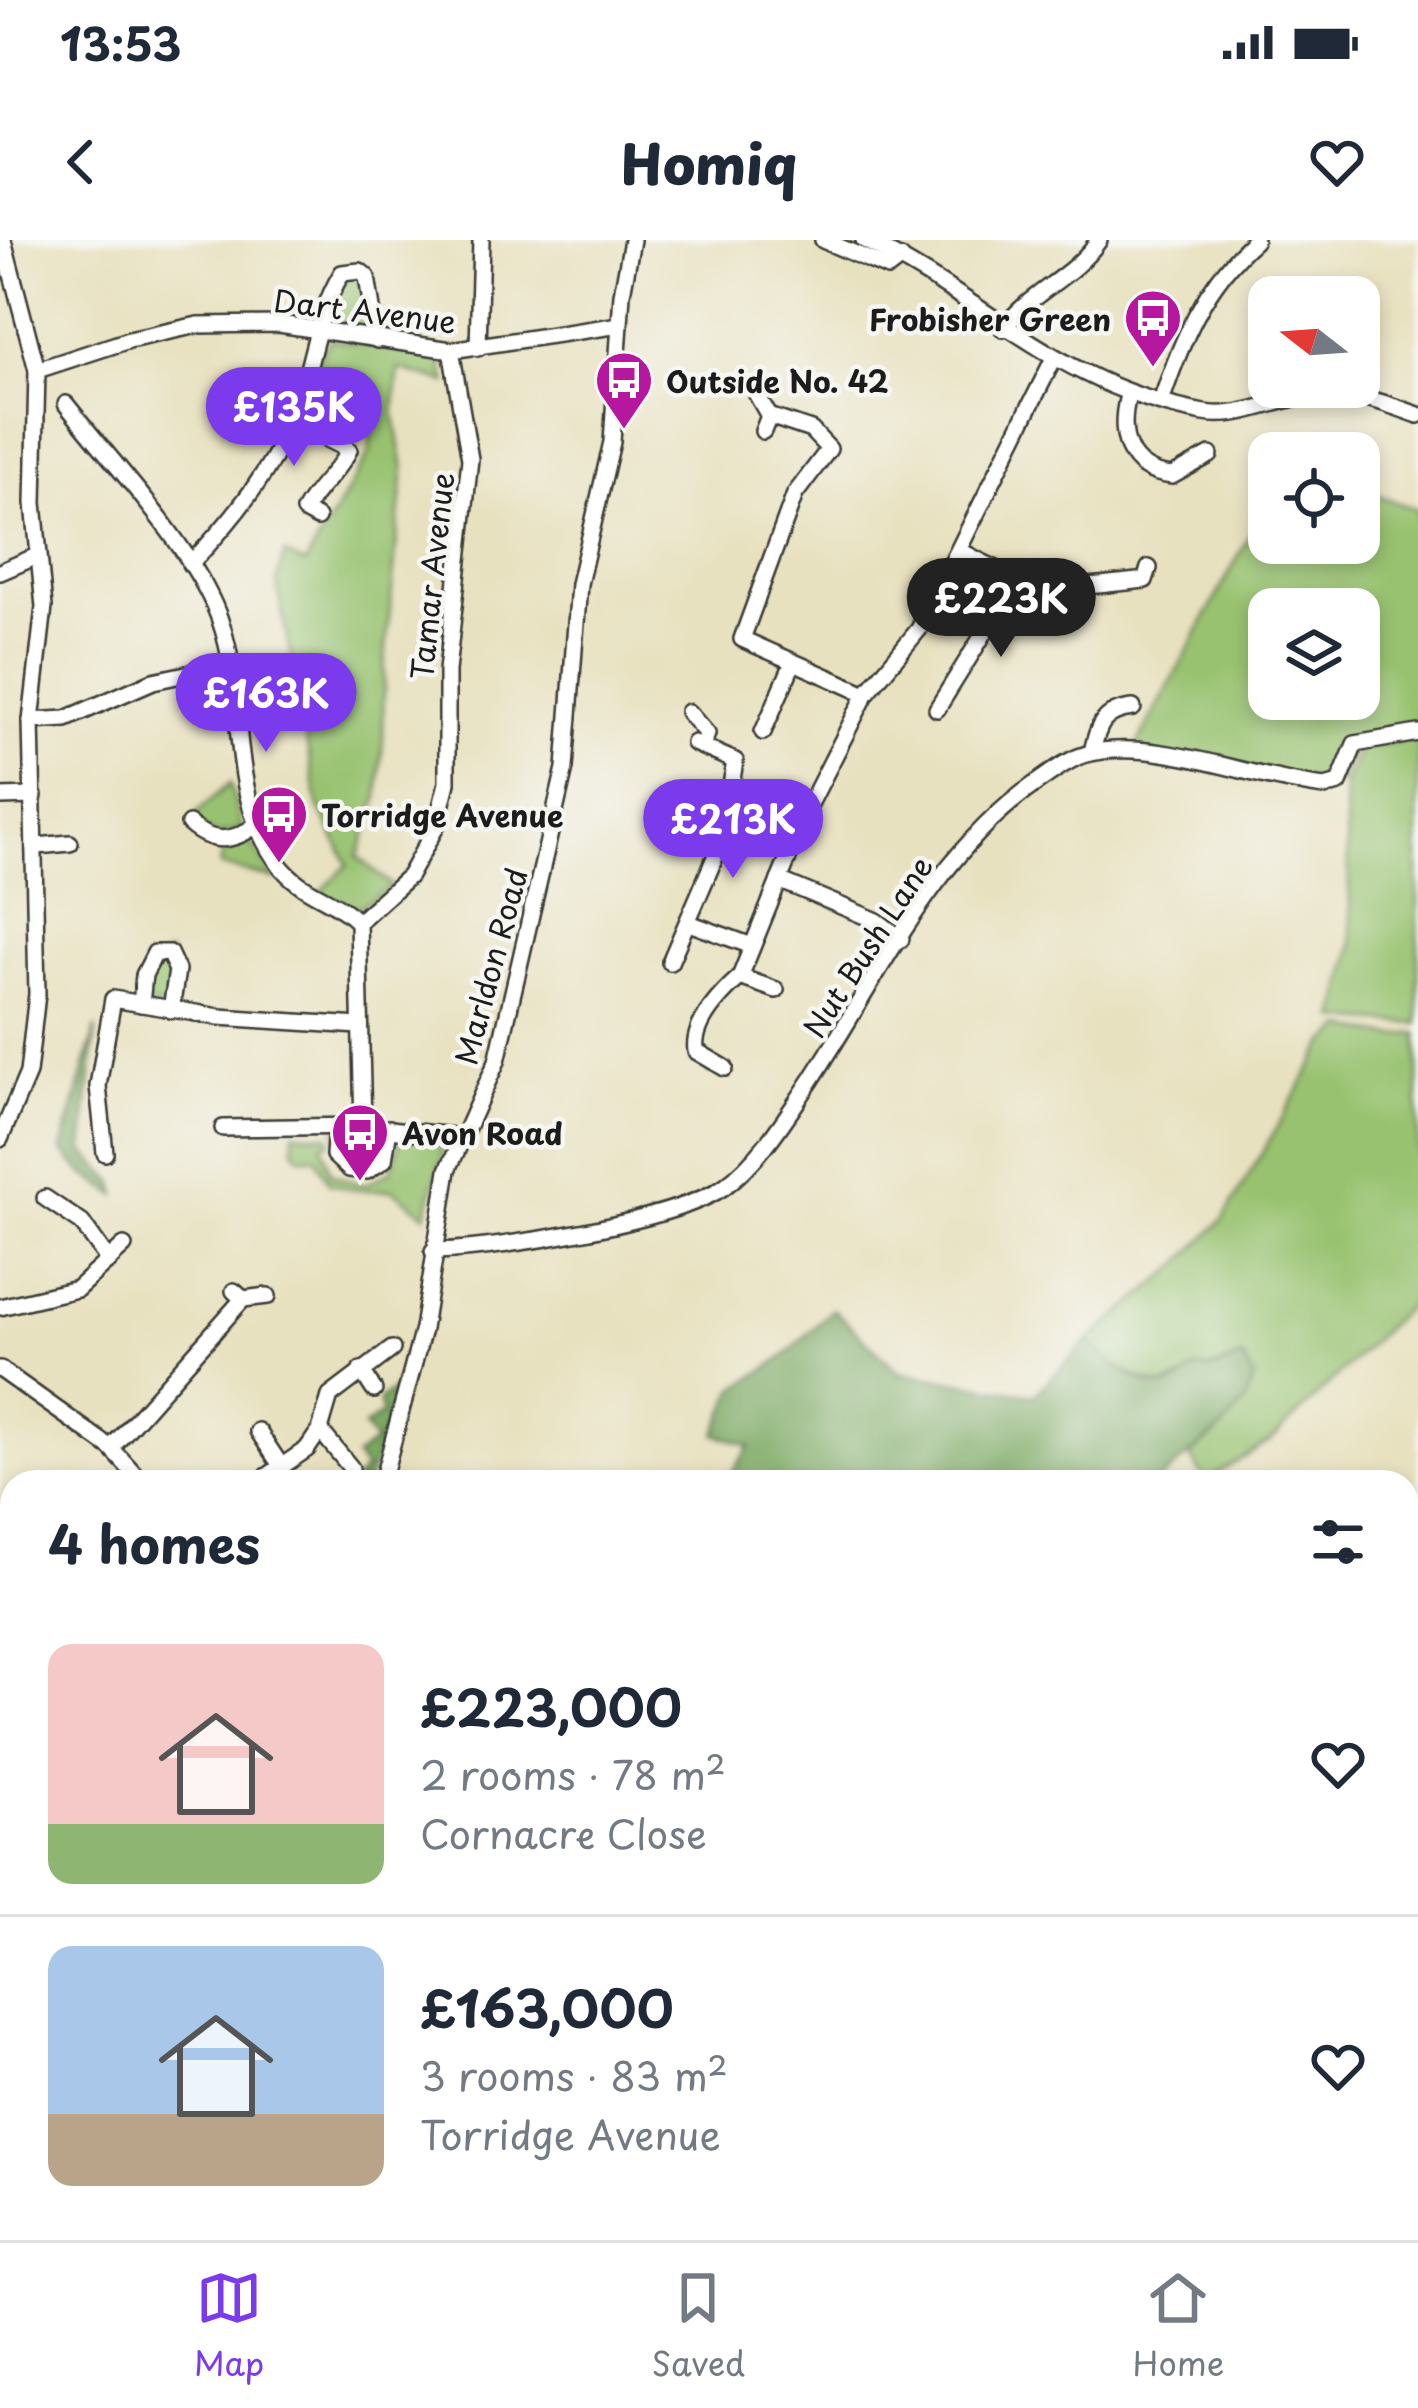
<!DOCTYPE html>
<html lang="en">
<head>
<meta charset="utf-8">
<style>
  body { margin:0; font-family:"Playpen Sans",sans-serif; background:#f2f2f3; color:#1f2937; height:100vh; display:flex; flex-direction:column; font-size:45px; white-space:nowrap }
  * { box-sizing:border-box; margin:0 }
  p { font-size:39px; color:#747a83 }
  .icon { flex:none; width:66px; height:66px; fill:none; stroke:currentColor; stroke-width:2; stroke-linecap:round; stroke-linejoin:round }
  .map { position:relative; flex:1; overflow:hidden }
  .side { position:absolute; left:0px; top:1230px; width:1419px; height:771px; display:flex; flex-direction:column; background:#fff; border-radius:36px 36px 0 0; box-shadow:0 6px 18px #0003 }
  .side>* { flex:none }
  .needle { width:78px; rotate:287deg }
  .buttons { position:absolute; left:1248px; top:36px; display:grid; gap:24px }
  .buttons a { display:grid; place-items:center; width:132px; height:132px; border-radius:24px; background:#fff; box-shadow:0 6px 18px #0003; font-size:60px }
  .price { position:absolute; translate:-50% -102px; padding:0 27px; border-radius:42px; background:#7c3aed; color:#fff; font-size:39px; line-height:78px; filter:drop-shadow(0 3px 6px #0008) }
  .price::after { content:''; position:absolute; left:50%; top:72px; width:36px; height:27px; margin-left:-18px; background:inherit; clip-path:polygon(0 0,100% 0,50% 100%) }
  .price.on { background:#222; color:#fff }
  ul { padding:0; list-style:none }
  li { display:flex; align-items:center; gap:36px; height:300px; padding:0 48px }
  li+li { border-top:3px solid #e0e1e3 }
  li span { display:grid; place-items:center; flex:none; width:336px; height:240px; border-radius:24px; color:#555 }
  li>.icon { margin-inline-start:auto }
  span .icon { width:144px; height:144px; fill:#fffc; stroke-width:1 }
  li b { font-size:51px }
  h2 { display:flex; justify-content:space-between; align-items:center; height:144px; padding:0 48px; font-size:51px }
  .status { display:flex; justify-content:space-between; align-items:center; height:84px; padding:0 60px; background:#fff; direction:ltr }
  .status svg { height:33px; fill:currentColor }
  header { display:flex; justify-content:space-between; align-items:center; height:156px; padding:0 48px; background:#fff; font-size:54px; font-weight:800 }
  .menu { display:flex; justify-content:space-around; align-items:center; height:168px; border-top:3px solid #e0e1e3; background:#fff; font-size:33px; color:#747a83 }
  .menu a { display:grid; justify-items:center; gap:6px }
  .menu .on { color:#7c3aed }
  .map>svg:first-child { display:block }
  .green { fill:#98c26f; stroke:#5a6f46; stroke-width:3; fill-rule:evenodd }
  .forest { fill:#7aa862; stroke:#4b623f; stroke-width:3 }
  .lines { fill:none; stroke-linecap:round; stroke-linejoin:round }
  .minor-casing { stroke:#3b3a34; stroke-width:20 }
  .minor { stroke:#fff; stroke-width:15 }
  .labels { text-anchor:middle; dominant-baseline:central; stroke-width:9; stroke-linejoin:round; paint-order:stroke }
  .street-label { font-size:30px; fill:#1c1c1c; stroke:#f6f6f2 }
  .poi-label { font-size:30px; font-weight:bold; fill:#1c1c1c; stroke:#f6f6f2; text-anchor:start }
</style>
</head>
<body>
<div class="status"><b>13:53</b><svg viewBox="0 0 49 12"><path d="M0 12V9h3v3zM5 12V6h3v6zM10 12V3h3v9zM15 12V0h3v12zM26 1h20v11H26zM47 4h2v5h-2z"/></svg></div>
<header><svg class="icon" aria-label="back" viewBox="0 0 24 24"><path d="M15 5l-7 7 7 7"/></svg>Homiq<svg class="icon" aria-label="heart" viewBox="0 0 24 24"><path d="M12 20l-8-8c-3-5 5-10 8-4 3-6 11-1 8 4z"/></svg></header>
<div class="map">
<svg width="1418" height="2000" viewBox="0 0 1418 2000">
  <rect width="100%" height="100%" fill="#f6f6f2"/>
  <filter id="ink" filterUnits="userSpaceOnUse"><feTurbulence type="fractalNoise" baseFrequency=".00833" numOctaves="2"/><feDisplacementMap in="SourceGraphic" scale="24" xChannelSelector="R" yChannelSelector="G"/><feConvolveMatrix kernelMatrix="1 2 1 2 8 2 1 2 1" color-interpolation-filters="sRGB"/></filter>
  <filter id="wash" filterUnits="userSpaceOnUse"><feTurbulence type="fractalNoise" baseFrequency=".004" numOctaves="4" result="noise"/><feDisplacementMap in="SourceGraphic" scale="48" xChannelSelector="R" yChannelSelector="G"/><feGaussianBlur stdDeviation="2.7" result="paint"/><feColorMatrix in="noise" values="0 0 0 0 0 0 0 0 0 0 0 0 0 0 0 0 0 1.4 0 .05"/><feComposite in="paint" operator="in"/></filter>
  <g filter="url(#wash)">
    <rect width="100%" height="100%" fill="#e8e1bf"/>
    <g class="green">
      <polygon points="360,31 377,100 318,89 342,33"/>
      <polygon points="330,99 431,116 441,122 447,143 399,129 394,171 404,229 384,428 383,499 378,559 358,617 392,646 358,668 320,653 348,624 318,565 277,343 284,314 305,324 370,212 370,187 356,177 365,137 315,123"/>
      <path d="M1359 248 1418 270V493L1355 504 1339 543 1133 513 1269 259V303H1359ZM1269 369H1359V459H1269Z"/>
      <polygon points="1418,497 1418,784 1336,779 1352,706 1344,544 1361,508"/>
      <polygon points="230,544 242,588 218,595 197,585 197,572"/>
      <polygon points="249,600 274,639 220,626 224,607"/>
      <polygon points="169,713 171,770 141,764 148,722"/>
      <path d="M1344 788 1394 796 1418 793V1056L1272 1200 1206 1241 1190 1216 1223 1188 1239 1118 1162 1146C1128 1136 1115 1128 1088 1101L1177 1027 1224 978 1326 803Z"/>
      <polygon points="336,888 389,888 378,927 341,923"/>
      <polygon points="294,892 328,895 330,902 322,904 331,934 363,945 391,931 402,895 434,896 443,913 426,975 393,950 354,950 329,943 316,917 301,917 294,910"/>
    </g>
    <g class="forest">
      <polygon points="96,787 83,910 115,943 117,955 81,932 62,910"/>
      <path d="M833 1069 899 1132 1034 1155 1088 1101C1106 1118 1144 1154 1172 1145 1181 1142 1188 1133 1196 1128L1213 1129 1243 1118 1254 1138 1245 1163 1223 1188 1157 1242H725L750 1206 716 1194 734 1150 784 1117Z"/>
      <polygon points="397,1147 368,1242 354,1242 365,1230 356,1217 375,1202 364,1187 382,1174 379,1160"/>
      <polygon points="146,1989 212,1989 206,2000 135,2000"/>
      <polygon points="758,1989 925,1989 945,2000 769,2000"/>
      <polygon points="972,1989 1251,1989 1251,2000 1211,2000 1203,1991 1169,1994 1161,2000 947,2000"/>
    </g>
  </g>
  <g filter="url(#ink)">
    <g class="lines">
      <defs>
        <g id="minor">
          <polyline points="823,0 888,28 901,18"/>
          <path d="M864 0C988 60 1059 147 1204 173 1242 180 1282 156 1320 154 1356 152 1385 163 1418 175"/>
          <path d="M1003 89C1030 52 1073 38 1099 0"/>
          <polyline points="478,108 481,0"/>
          <polyline points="37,130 129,100 198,85 279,84 451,110 620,85"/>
          <polyline points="757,155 769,176 763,191"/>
          <path d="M1128 155C1118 194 1126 231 1172 236L1210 215"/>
          <path d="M1161 162C1182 99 1204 45 1255 0"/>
          <path d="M66 164C113 224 183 296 214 365 251 447 222 547 278 623 302 655 333 657 358 682L363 886"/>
          <polyline points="769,176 811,190 829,209 795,254 742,399 866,454"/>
          <path d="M291 181 349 210C340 230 318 245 304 271L317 278"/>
          <path d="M959 310C1037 353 1058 350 1145 340L1149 328"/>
          <path d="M190 324C234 279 277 225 298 164 313 119 317 74 342 33L360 31 367 37 377 100"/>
          <polyline points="0,332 37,316"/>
          <polyline points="937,469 1016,342"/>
          <polyline points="688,472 707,494 702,506"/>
          <polyline points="31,481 66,479 153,441 229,425"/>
          <polyline points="763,492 793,423"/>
          <path d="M1092 512C1098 485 1103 471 1133 468"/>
          <polyline points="0,557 34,556"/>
          <path d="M189 584C212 604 232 603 256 585"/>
          <polyline points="37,606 70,603"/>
          <polyline points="779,640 877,681 901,699"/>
          <polyline points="358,682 409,636 436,587 447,543 447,431 470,219 451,110"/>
          <polyline points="689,683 752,706"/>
          <polyline points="670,722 722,601 735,521 694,503"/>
          <polyline points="740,737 776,750"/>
          <polyline points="141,764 144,735 155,713 169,713 177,730 171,770"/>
          <path d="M725 828 696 811C692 784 721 754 740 737L810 564 866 454 919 389 1053 120"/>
          <polyline points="223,888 363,886 462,897"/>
          <polyline points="336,888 334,915 349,929 367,931 384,920 389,888"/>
          <polyline points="0,899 28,833 37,754 31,481 44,367 34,263 37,130 3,0"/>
          <polyline points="105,913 98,846 113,759 219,777 360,786"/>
          <polyline points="45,958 82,983 109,1021"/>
          <path d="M433 1011C496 1010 676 981 725 946 759 921 783 882 806 848 875 745 931 616 1035 544 1052 532 1071 517 1091 513 1159 498 1255 540 1325 547L1339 543 1355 504 1418 493"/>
          <polyline points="243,1059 268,1056"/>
          <polyline points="0,1067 77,1049 124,1006"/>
          <polyline points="0,1129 111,1208 142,1242"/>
          <polyline points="361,1130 374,1150"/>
          <polyline points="320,1190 351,1228"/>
          <polyline points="258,1191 281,1226"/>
          <polyline points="111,1208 243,1059 234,1051"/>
          <polyline points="259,1242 307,1209 320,1190 330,1156 392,1109"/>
          <polyline points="382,1242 423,1089 448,930 497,821 565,528 579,344 612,202 622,54 632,0"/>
          <polyline points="344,1989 347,2000"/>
          <polyline points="128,2000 140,1989"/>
        </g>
      </defs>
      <use href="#minor" class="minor-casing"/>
      <use href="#minor" class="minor"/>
    </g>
  </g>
  <defs>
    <symbol id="bus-pin" viewBox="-11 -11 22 30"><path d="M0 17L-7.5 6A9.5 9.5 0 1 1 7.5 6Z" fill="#b5179e" stroke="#f6f6f2"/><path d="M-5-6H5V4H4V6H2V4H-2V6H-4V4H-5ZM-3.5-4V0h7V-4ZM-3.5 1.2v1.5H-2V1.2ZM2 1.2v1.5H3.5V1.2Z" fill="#fff"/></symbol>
  </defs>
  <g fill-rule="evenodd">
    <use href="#bus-pin" x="1120" y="45" width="66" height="90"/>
    <use href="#bus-pin" x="591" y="107" width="66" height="90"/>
    <use href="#bus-pin" x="246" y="541" width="66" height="90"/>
    <use href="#bus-pin" x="327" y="859" width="66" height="90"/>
  </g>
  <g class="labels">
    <g class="street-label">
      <text transform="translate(365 70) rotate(7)">Dart Avenue</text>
      <text transform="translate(431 336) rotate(-84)">Tamar Avenue</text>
      <text transform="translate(867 706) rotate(-57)">Nut Bush Lane</text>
      <text transform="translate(490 726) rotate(-75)">Marldon Road</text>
    </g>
    <g class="poi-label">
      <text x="1111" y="78" text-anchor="end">Frobisher Green</text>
      <text x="666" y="140">Outside No. 42</text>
      <text x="321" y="574">Torridge Avenue</text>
      <text x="402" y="892">Avon Road</text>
    </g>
  </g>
</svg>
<div class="buttons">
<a><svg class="needle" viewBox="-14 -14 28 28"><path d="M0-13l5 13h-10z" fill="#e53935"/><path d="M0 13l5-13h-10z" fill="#747a83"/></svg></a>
<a><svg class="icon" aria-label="locate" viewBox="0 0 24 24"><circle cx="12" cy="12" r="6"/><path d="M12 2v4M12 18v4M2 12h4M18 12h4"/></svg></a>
<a><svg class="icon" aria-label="layers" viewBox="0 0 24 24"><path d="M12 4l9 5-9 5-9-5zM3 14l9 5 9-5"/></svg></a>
</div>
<b class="price" style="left:294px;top:229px">£135K</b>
<b class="price on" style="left:1001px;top:420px">£223K</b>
<b class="price" style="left:266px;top:515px">£163K</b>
<b class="price" style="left:733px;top:641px">£213K</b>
<section class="side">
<h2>4 homes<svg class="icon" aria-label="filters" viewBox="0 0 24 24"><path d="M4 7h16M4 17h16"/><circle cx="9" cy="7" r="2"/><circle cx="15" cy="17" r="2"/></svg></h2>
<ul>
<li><span style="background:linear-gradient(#f6c9c9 75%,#8fb573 0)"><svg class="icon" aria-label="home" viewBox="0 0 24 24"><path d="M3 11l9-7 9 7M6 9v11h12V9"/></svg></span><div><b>£223,000</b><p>2 rooms · 78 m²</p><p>Cornacre Close</p></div><svg class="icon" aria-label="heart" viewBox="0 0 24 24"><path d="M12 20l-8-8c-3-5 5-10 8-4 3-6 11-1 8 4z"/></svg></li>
<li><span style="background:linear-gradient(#a9c7e8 70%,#b9a48a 0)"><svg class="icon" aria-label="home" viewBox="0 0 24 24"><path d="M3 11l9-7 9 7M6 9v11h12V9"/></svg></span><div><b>£163,000</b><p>3 rooms · 83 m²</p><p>Torridge Avenue</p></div><svg class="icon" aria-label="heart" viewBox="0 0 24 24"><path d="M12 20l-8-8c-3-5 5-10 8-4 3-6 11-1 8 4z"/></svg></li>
</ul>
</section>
</div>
<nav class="menu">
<a class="on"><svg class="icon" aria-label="map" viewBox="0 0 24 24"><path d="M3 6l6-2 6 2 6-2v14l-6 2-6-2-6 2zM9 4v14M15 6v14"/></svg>Map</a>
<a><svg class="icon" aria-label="saved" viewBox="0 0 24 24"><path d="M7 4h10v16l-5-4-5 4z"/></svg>Saved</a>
<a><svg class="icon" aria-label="home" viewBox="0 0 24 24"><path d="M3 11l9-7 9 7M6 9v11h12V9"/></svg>Home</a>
</nav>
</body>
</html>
